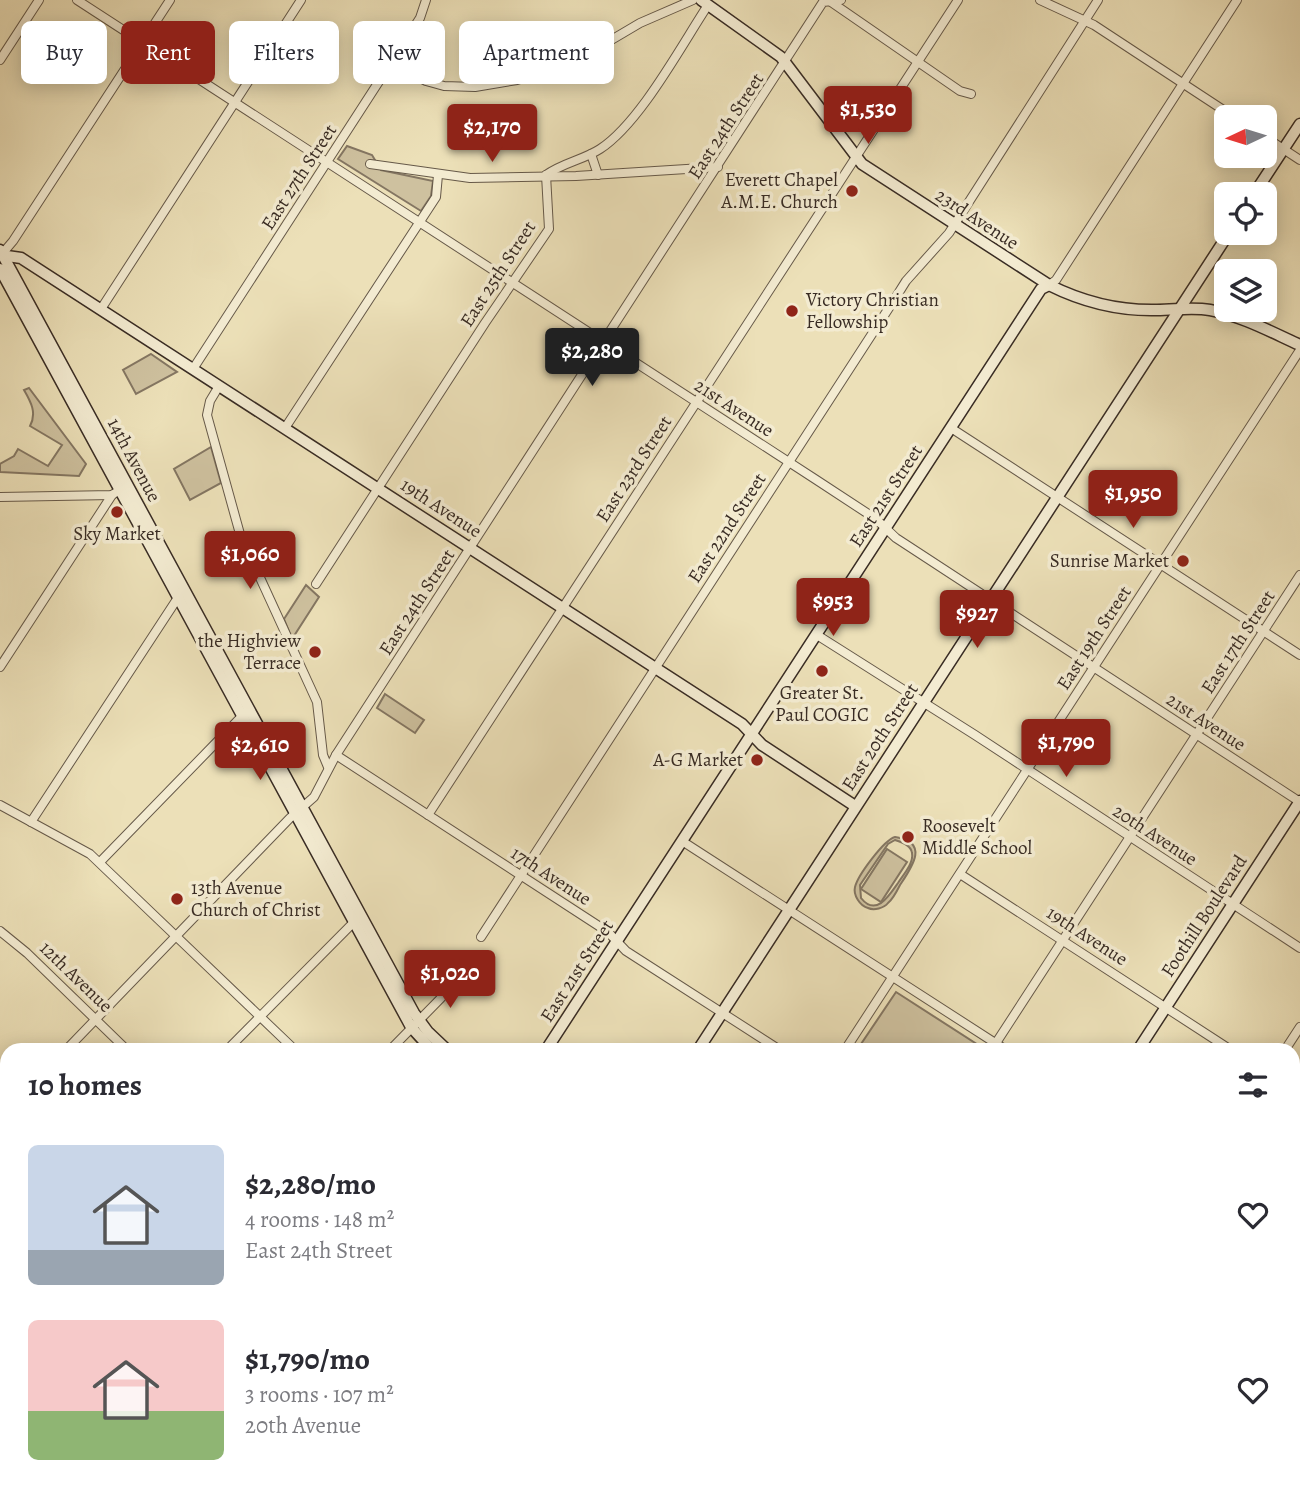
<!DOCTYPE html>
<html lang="en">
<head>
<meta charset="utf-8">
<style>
  body { margin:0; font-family:Alegreya,serif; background:#f2f2f3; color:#2b2b33; height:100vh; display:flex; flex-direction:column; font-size:26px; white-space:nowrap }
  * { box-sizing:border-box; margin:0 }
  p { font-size:23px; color:#7c7c81 }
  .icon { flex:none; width:38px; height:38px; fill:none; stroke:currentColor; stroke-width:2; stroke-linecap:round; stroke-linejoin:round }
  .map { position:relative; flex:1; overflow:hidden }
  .details { position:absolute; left:0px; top:1043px; width:1300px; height:448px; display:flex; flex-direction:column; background:#fff; border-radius:21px 21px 0 0; box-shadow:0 4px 18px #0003 }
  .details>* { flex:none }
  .banner { position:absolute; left:21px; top:21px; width:700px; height:63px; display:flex; gap:14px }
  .needle { width:46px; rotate:266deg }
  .buttons { position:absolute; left:1214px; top:105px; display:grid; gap:14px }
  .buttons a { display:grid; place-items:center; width:63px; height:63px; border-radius:10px; background:#fff; box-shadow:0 4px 18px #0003; font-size:35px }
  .price { position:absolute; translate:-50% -60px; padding:0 16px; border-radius:7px; background:#8f2418; color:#fff; font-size:23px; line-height:46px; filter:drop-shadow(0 2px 4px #0008) }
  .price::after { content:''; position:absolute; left:50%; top:42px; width:21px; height:16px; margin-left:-10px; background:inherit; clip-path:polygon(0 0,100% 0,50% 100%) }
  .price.active { background:#222; color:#fff }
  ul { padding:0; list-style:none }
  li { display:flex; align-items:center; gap:21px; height:175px; padding:0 28px }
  li span { display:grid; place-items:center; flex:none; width:196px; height:140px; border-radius:10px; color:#555 }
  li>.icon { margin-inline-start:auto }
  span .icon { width:84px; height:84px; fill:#fffc; stroke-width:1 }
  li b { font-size:30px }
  h2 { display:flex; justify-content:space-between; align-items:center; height:84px; padding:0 28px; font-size:30px }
  .pill { padding:0 24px; border-radius:10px; background:#fff; box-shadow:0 4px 18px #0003; font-size:24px; line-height:63px }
  .pill.active { background:#8f2418; color:#fff }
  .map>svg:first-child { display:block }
  .green { fill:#cec19f; stroke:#847662; stroke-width:2; fill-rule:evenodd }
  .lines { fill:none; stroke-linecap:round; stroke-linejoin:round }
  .street-casing { stroke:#665949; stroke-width:10 }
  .secondary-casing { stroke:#392c24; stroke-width:13 }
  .primary-casing { stroke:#392c24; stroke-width:15 }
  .street { stroke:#f3ebd1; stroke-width:8 }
  .secondary { stroke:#f3ebd1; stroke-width:10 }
  .primary { stroke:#ece0b8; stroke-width:12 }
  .poi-dot { fill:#8f2418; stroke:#f3ebd1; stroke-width:2.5 }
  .labels { text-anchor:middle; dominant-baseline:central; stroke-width:7; stroke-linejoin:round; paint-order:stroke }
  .street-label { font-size:19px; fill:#392c24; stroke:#f3ebd1 }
  .poi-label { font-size:19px; fill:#392c24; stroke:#f3ebd1; text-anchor:end }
</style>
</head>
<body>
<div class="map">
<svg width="1300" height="1491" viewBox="0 0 1300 1491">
  <rect width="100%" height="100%" fill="#ece0b8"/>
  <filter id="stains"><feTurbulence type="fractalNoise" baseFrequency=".00286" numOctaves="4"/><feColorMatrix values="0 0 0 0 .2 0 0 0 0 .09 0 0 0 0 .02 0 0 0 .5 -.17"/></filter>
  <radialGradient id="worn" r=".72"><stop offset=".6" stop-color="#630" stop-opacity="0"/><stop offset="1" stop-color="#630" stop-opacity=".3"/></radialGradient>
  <g class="green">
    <polygon points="347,146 372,155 381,170 433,181 431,196 421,211 338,159"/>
    <polygon points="151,354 177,372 136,394 123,370"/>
    <path d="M29 388 86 464 79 476 0 472V464L14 456 18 449 48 466 62 445 30 426C37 413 31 402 24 390Z"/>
    <polygon points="211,447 221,483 190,500 174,469"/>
    <polygon points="306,585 319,597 292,639 284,619"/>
    <polygon points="385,694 424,720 415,733 377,708"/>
    <path d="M895 837C930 842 912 867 900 885 897 891 893 899 888 903 884 908 874 911 868 908 860 906 853 895 855 887 858 875 884 840 895 837ZM895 840C902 842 911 845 912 853 914 863 903 875 898 883 889 896 876 917 861 898L860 885 888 844Z"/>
    <polygon points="887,849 907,862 881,902 861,889"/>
    <polygon points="896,992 986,1050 857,1050"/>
  </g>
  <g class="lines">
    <defs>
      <g id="street">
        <polyline points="77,0 815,479 876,519 896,538 1300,802"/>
        <polyline points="1040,0 1094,25 1234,117"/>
        <polyline points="831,2 960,91 971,94"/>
        <polyline points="0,60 39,0"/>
        <polyline points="391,63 426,81 444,86 475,87 517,80 574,62 640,23 693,0"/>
        <polyline points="1265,137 1300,160"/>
        <polyline points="591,154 598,175"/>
        <polyline points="370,164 470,178 576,176 718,167"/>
        <path d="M546 175C562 163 583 160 600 149 640 123 681 46 708 5"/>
        <polyline points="2,254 13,241 170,0"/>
        <polyline points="1049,285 1056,280 1237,0"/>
        <polyline points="101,309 301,0"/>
        <polyline points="193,369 420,18 426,0"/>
        <polyline points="219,386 210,401 207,415 240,534 317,702 323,755 328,767"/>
        <polyline points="285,428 436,197 438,175"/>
        <polyline points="951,428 1300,655"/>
        <polyline points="0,497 112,495 115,493"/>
        <polyline points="316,584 485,323 549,229 546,175"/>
        <polyline points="817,635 975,735 1300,948"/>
        <polyline points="0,667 112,495"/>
        <polyline points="336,755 608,932 626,951 780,1050"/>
        <polyline points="0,805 90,854 295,1050"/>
        <polyline points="428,815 958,0"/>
        <polyline points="31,822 181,593"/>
        <polyline points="682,841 1006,1050"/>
        <polyline points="100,862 244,714"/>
        <polyline points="960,874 1231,1050"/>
        <polyline points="0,931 27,953 127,1050"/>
        <polyline points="481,937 896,297 906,281 949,233 1098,0"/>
        <polyline points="996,1043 1300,575"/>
        <polyline points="66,1050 290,818 314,797 336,755 823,2 841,0"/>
        <polyline points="227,1050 358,918"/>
        <polyline points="390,1050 441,998 454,979"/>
        <polyline points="845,1050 1300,350"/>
        <polyline points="1285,1050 1300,1027"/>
        <polyline points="0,1089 7,1096"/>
        <polyline points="1293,1090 1300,1094"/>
        <polyline points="0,1118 7,1111"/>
        <polyline points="1293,1237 1300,1241"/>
        <polyline points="0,1251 7,1258"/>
        <polyline points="0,1285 7,1278"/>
        <polyline points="1293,1382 1300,1386"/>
        <polyline points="0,1412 7,1418"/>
        <polyline points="0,1452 7,1445"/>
        <polyline points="74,1484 82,1491"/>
        <polyline points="242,1484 249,1491"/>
        <polyline points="407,1484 413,1491"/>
        <polyline points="744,1484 751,1491"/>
        <polyline points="996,1484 1007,1491"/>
        <polyline points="124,1491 131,1484"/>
        <polyline points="286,1491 293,1484"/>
        <polyline points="447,1491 454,1484"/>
        <polyline points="771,1491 777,1484"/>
      </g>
      <g id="secondary">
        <path d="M701 0 781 57 862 164 1049 285C1083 302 1119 311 1157 310 1175 310 1192 307 1210 310 1242 316 1271 332 1300 345"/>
        <polyline points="1254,194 1300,124"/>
        <polyline points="0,250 414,1013 428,1032 447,1050"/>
        <polyline points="0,255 21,258 742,724 762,745 855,806"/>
        <polyline points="0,269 411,1027 432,1050"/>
        <polyline points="546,1050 1041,289 1049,285"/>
        <polyline points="698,1050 1229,233"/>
        <polyline points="1138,1050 1300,801"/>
        <polyline points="576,1484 583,1491"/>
        <polyline points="880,1484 888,1491"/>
        <polyline points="904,1484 909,1491"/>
        <polyline points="1222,1484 1233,1491"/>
        <polyline points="609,1491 616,1484"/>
        <polyline points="854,1491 855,1484"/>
        <polyline points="1292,1491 1300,1479"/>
      </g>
      <g id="primary">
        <polyline points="1293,1264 1300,1254"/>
        <polyline points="1145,1491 1149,1484"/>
      </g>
    </defs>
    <use href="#street" class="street-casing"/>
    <use href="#secondary" class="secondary-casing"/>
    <use href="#primary" class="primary-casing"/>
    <use href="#street" class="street"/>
    <use href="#secondary" class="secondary"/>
    <use href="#primary" class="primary"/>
  </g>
  <g class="poi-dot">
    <circle cx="852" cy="191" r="7"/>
    <circle cx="792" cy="311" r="7"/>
    <circle cx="117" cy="512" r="7"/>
    <circle cx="1183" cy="561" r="7"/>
    <circle cx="315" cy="652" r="7"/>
    <circle cx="822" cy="671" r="7"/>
    <circle cx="757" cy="760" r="7"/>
    <circle cx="908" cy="837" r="7"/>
    <circle cx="177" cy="899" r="7"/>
  </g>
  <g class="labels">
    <g class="street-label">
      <text transform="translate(726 126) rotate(-57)">East 24th Street</text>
      <text transform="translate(299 177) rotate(-57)">East 27th Street</text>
      <text transform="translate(977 219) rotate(33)">23rd Avenue</text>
      <text transform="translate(498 274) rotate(-57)">East 25th Street</text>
      <text transform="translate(734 408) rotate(33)">21st Avenue</text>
      <text transform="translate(134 460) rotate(62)">14th Avenue</text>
      <text transform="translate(634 469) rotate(-57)">East 23rd Street</text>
      <text transform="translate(886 496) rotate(-57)">East 21st Street</text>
      <text transform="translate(441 508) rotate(33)">19th Avenue</text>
      <text transform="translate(727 528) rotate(-57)">East 22nd Street</text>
      <text transform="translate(417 602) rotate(-57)">East 24th Street</text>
      <text transform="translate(1094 638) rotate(-57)">East 19th Street</text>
      <text transform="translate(1238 642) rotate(-57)">East 17th Street</text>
      <text transform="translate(1206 722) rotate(33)">21st Avenue</text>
      <text transform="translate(880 737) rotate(-57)">East 20th Street</text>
      <text transform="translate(1155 835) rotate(33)">20th Avenue</text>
      <text transform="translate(551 876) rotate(33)">17th Avenue</text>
      <text transform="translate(1204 916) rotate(-57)">Foothill Boulevard</text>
      <text transform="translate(1087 936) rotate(33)">19th Avenue</text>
      <text transform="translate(577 971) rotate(-57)">East 21st Street</text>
      <text transform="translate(76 977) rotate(44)">12th Avenue</text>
    </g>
    <g class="poi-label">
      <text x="838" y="180">Everett Chapel<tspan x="838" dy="22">A.M.E. Church</tspan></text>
      <text x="806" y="300" text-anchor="start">Victory Christian<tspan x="806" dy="22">Fellowship</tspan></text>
      <text x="117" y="534" text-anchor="middle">Sky Market</text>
      <text x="1169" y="561">Sunrise Market</text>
      <text x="301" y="641">the Highview<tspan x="301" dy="22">Terrace</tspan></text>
      <text x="822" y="693" text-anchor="middle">Greater St.<tspan x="822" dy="22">Paul COGIC</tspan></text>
      <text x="743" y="760">A-G Market</text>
      <text x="922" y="826" text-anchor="start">Roosevelt<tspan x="922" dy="22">Middle School</tspan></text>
      <text x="191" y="888" text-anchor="start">13th Avenue<tspan x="191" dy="22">Church of Christ</tspan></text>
    </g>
  </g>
  <rect width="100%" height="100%" filter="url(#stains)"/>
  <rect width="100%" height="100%" fill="url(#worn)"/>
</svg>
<div class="buttons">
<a><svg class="needle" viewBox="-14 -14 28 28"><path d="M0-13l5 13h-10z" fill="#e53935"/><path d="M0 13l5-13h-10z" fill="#7c7c81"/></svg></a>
<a><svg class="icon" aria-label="locate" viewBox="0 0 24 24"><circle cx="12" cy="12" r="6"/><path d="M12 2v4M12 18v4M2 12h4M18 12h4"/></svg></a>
<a><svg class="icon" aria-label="layers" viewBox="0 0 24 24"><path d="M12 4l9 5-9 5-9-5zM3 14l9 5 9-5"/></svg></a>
</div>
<b class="price" style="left:868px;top:146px">$1,530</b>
<b class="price" style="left:492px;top:164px">$2,170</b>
<b class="price active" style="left:592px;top:388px">$2,280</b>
<b class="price" style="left:1133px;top:530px">$1,950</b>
<b class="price" style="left:250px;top:591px">$1,060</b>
<b class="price" style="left:833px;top:638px">$953</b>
<b class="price" style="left:977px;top:650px">$927</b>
<b class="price" style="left:1066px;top:779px">$1,790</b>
<b class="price" style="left:260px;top:782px">$2,610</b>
<b class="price" style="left:450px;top:1010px">$1,020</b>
<div class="banner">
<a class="pill">Buy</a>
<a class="pill active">Rent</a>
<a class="pill">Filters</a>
<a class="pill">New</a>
<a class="pill">Apartment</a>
</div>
<section class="details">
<h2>10 homes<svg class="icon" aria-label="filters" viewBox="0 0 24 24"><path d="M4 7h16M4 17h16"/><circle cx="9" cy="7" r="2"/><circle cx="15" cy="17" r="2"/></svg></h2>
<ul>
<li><span style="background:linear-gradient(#c9d6e8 75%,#9aa5b1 0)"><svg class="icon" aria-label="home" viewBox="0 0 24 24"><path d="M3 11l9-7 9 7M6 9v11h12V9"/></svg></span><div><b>$2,280/mo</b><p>4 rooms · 148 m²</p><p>East 24th Street</p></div><svg class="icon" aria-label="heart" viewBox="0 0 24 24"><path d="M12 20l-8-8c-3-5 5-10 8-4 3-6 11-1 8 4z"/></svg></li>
<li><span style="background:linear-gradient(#f6c9c9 65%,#8fb573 0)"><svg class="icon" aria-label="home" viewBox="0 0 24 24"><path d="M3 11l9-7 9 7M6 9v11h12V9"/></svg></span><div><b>$1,790/mo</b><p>3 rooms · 107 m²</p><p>20th Avenue</p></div><svg class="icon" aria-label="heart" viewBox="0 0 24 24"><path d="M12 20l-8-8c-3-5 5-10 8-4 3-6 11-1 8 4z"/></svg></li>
</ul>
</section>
</div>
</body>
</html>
